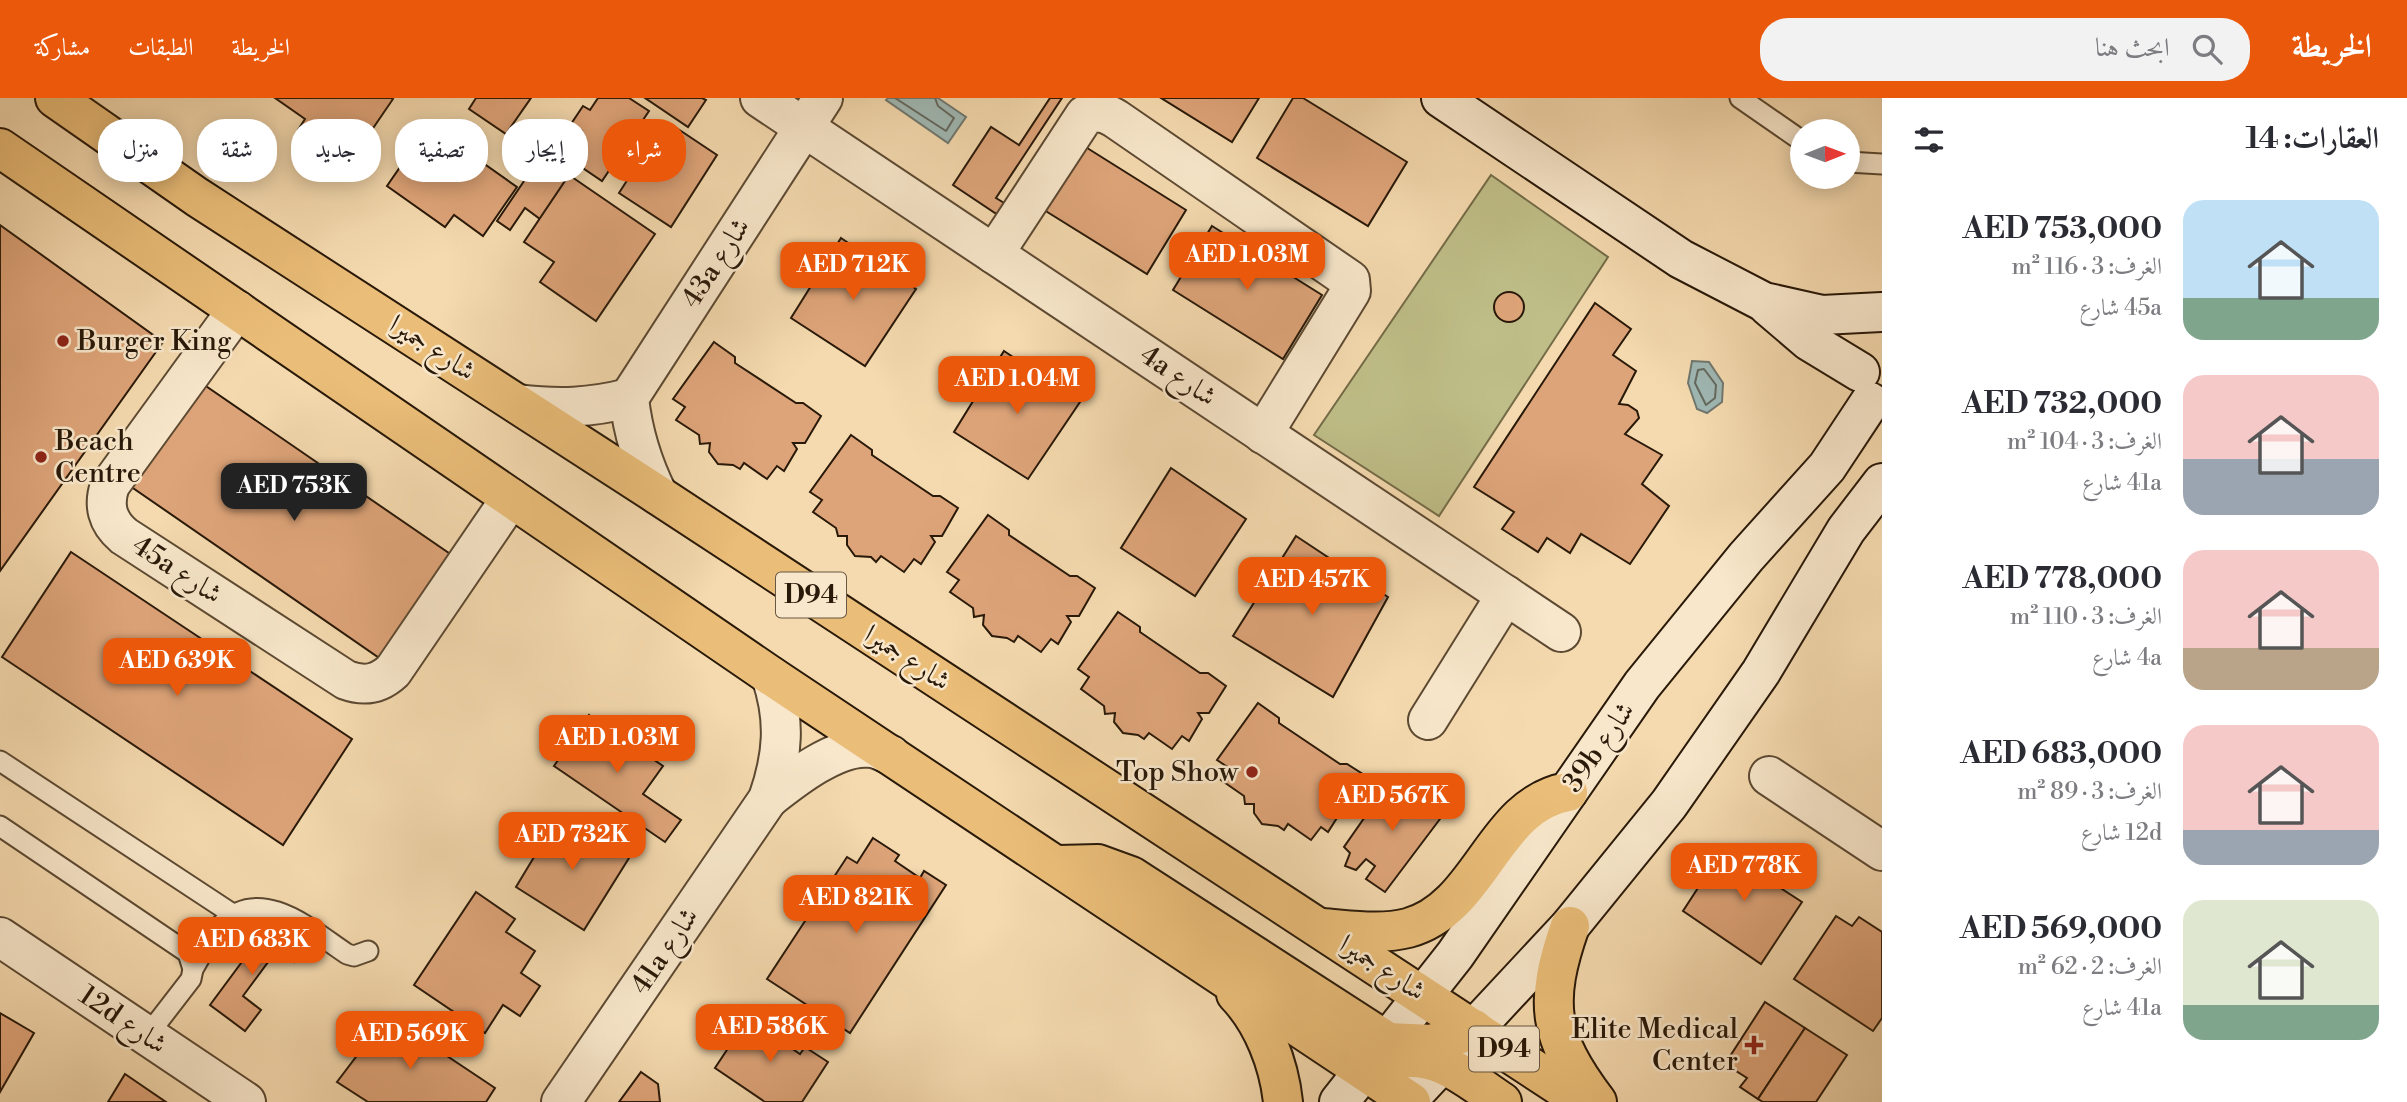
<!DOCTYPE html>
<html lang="ar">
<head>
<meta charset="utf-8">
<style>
  body { margin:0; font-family:"Libre Bodoni",Amiri,serif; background:#f2f2f3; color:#2b2b33; direction:rtl; height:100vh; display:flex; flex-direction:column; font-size:26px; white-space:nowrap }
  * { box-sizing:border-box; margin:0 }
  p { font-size:23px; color:#7c7c81 }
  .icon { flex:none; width:38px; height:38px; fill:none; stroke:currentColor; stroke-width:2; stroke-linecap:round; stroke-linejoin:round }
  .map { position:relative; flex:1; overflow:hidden; direction:ltr }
  .details { display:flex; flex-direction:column; background:#fff; width:525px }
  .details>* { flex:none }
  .top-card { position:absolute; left:21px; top:21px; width:665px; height:63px; direction:rtl; display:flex; gap:14px }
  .needle { width:46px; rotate:89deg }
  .controls { position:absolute; left:1790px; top:21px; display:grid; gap:14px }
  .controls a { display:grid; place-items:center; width:70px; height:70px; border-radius:50%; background:#fff; box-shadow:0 4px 18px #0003; font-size:35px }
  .price { position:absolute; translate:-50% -60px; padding:0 16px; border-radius:14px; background:#ea580c; color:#fff; font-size:23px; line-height:46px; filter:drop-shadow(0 2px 4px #0008) }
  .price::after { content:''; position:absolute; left:50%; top:42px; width:21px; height:16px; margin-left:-10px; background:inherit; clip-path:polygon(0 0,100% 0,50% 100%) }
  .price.current { background:#222; color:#fff }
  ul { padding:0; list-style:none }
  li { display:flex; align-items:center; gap:21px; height:175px; padding:0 28px }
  li span { display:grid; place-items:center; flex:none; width:196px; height:140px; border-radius:21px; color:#555 }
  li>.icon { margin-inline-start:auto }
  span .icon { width:84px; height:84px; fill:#fffc; stroke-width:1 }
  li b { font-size:30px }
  h2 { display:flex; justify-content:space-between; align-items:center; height:84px; padding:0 28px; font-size:30px }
  .tag { padding:0 24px; border-radius:28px; background:#fff; box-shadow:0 4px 18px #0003; font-size:24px; line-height:63px }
  .tag.current { background:#ea580c; color:#fff }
  header { display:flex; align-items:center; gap:42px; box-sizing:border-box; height:98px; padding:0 35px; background:#ea580c; color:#fff }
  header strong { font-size:33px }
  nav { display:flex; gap:38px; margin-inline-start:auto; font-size:24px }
  .search { width:490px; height:63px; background:#f2f2f3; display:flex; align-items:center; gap:18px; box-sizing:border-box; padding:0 24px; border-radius:28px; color:#7c7c81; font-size:26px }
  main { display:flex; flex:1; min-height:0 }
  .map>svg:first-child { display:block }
  .green { fill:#bfbe88; stroke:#746c48; stroke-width:2 }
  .water { fill:#9fb8b4; stroke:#707870; stroke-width:2 }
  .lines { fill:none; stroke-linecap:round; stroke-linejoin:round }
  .shore { stroke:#64685e; stroke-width:2 }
  .building { fill:#dea479; stroke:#291909; stroke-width:2 }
  .lane-casing { stroke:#5c4932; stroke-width:23 }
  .street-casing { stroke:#5c4932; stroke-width:42 }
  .secondary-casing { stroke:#291909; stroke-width:42 }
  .primary-casing { stroke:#291909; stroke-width:42 }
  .lane { stroke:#f8e7cb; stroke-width:19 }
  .street { stroke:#f8e7cb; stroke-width:38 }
  .secondary { stroke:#f8e7cb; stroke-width:38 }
  .primary { stroke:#eabd78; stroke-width:38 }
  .poi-dot { fill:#8f2418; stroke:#f8e7cb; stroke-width:2.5 }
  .labels { text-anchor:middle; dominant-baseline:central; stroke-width:5; stroke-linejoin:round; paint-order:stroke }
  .shield { fill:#f8e7cb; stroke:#675743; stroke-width:2 }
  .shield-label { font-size:26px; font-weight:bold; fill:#291909 }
  .street-label { font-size:28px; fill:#291909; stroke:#f8e7cb }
  .poi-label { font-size:28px; fill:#291909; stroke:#f8e7cb; text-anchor:start }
</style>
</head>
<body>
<header>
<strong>الخريطة</strong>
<div class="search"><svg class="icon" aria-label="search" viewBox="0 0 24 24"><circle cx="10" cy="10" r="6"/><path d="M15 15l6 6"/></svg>ابحث هنا</div>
<nav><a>الخريطة</a><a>الطبقات</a><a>مشاركة</a></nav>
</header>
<main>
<section class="details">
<h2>العقارات: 14<svg class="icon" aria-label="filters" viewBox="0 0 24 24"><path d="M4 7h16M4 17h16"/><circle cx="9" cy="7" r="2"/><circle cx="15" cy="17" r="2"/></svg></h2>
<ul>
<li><span style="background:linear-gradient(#bfe0f5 70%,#7fa58c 0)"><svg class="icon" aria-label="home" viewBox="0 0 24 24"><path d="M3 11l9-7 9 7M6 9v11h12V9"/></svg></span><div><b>AED 753,000</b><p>الغرف: 3 · 116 m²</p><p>45a شارع</p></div></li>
<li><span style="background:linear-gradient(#f6c9c9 60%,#9aa5b1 0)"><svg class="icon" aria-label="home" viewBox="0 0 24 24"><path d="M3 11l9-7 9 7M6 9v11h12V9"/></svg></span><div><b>AED 732,000</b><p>الغرف: 3 · 104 m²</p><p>41a شارع</p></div></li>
<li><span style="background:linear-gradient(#f6c9c9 70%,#b9a48a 0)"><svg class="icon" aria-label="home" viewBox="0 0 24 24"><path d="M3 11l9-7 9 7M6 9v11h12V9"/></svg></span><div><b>AED 778,000</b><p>الغرف: 3 · 110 m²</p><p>4a شارع</p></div></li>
<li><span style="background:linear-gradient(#f6c9c9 75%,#9aa5b1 0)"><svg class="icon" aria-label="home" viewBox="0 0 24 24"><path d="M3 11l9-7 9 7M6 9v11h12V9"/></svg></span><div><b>AED 683,000</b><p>الغرف: 3 · 89 m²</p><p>12d شارع</p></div></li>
<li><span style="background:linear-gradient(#dfe7d0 75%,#7fa58c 0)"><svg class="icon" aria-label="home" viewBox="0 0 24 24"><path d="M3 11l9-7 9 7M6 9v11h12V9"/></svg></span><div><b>AED 569,000</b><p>الغرف: 2 · 62 m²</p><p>41a شارع</p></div></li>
</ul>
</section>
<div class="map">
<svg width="1882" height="1004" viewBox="0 0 1882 1004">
  <rect width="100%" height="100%" fill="#f5daaf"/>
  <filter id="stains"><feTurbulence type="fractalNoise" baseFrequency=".00286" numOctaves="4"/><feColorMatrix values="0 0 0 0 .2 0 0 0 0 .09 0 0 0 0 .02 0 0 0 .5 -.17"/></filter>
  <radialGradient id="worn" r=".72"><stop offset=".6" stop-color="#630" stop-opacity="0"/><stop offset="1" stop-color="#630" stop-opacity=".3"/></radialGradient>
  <polygon class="green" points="1491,77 1608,159 1439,418 1314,337"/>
  <g class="water">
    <polygon points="888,0 938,0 966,19 948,45 886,2"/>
    <polygon points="1692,263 1709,264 1723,285 1722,304 1707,315 1697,311 1688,285"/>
  </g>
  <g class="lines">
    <g class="shore">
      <polyline points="895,0 946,33 954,20 938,8 935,0"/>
      <polygon points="1704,271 1716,287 1715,300 1706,307 1695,285 1698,272"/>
    </g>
  </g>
  <g class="building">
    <polygon points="275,0 391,0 393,1 354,58 333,43 327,51 298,32 305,21"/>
    <polygon points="476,0 531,0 506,36 469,11"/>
    <polygon points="598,0 629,0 649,13 602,83 565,58 582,33 571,26 583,8 590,12"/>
    <polygon points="645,0 702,0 706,2 688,29"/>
    <polygon points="1050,0 1062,0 996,100 1014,111 1007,123 953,87 991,29 1019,47"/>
    <polygon points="1161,0 1259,0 1232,44"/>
    <polygon points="1293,0 1303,0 1407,64 1368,128 1257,60"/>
    <polygon points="429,27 517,89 483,138 454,117 445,129 387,88"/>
    <polygon points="678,31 717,57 671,129 619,95 637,67 650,75"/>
    <polygon points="1076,43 1186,112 1147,176 1036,107"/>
    <polygon points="545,52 574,71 540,121 525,110 510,132 497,123"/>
    <polygon points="569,77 655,136 596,223 540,184 554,164 524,144"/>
    <polygon points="0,127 163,244 0,473"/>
    <polygon points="1212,128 1322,197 1283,261 1173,192"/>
    <polygon points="841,140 916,191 865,268 791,220"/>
    <circle cx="1509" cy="209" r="15"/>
    <polygon points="1595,205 1631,231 1613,257 1636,273 1619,306 1628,307 1637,313 1639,320 1625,336 1662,357 1642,386 1669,408 1630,466 1581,436 1570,455 1547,440 1538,454 1502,431 1514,414 1474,389"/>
    <polygon points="714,244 735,259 735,265 796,305 803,305 821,318 805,345 793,345 797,351 784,373 777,368 767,381 744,365 740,371 733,367 718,366 709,354 710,345 700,346 699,337 676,322 685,309 673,301"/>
    <polygon points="1004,253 1080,304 1028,381 954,334"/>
    <polygon points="200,284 459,462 388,566 130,388"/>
    <polygon points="851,337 872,352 872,357 933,398 940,398 958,410 942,438 931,438 935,444 921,466 914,461 904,474 881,458 876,464 871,459 855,458 847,447 847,438 838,438 836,430 813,414 822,402 810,394"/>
    <polygon points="1171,370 1246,421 1195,498 1121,450"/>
    <polygon points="988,417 1009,432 1009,437 1070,478 1077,478 1095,490 1079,518 1067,518 1071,524 1058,546 1051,541 1041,554 1018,538 1014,544 1007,540 992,538 983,527 984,517 974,519 973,510 950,494 959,482 947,474"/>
    <polygon points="1296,438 1388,499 1333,599 1233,538"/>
    <polygon points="71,454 352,641 283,747 2,559"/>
    <polygon points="1118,514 1140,529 1140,534 1200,575 1208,575 1226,588 1209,615 1198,615 1202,621 1189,643 1182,638 1172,651 1149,635 1144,641 1138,637 1123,635 1114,624 1115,615 1105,616 1104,608 1081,591 1089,579 1078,571"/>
    <polygon points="1258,605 1279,620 1279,625 1340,666 1347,666 1366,678 1349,706 1338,706 1342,712 1328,734 1321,729 1311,742 1288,726 1284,732 1278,728 1262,726 1254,715 1254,706 1245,706 1244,698 1221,682 1229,670 1217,662"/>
    <polygon points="589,617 663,668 643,696 681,722 665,744 554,668"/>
    <polygon points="1390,683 1402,684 1406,687 1404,693 1408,698 1413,693 1424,702 1428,697 1446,713 1385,794 1366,781 1375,768 1366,761 1356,772 1345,768 1350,755 1344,749"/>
    <polygon points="560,716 629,760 584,832 516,789"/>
    <polygon points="873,740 899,757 895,763 920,780 924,773 946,787 850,935 767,881 847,759 857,765"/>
    <polygon points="1724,750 1741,761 1747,751 1787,778 1779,789 1802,804 1761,866 1683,813"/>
    <polygon points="476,794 515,821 506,834 535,853 521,875 540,888 520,918 503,907 485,935 414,887"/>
    <polygon points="1836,818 1852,828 1859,819 1882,834 1882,920 1873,933 1794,881"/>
    <polygon points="270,826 303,851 294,864 277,852 243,898 261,912 245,933 210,907"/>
    <polygon points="1765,904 1805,930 1758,1001 1740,989 1747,980 1725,966"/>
    <polygon points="752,914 782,933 777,940 800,956 805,949 828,964 802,1004 765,1004 715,970"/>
    <polygon points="0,915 34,935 0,994"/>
    <polygon points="387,918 495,990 486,1004 368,1004 337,984"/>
    <polygon points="1805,930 1847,957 1816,1004 1763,1004 1758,1001"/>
    <polygon points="641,974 658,986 660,1004 619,1004"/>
    <polygon points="125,976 166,1004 108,1004"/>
  </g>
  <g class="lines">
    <defs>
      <g id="lane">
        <polyline points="1740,0 1802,43"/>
        <polyline points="1848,64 1882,66"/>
        <polyline points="0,663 234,817"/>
        <polyline points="0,728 188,855 193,871 191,881 147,938"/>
        <path d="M193 871C202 857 210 837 222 826 262 786 312 833 347 856L354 858 368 853"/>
      </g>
      <g id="street">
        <polyline points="760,0 1561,534"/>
        <path d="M994 156 1085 17C1098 13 1105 14 1116 21L1350 182 1351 193 1263 336"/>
        <path d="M237 212 110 387C103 407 107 424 124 438L346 582C365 589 379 586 393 573L511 400"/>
        <path d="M518 306C558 311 590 310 629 300"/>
        <path d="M658 397C642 365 633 336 629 300L823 0"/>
        <polyline points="1428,622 1506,497"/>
        <polyline points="1769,678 1882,753"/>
        <path d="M768 701C792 682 837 646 870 650 877 650 885 655 891 657"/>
        <polyline points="0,839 246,1004"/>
        <path d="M561 1004 768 701C783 658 786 622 771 578"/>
      </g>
      <g id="secondary">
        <polyline points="1441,0 1681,161 1764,204 1822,217 1882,214"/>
        <polyline points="1768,208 1809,243 1860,274"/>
        <polyline points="1339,1004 1455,857 1642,587 1746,459 1827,369 1870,304"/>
        <polyline points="1406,1004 1570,828 1669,706 1761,574 1846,432 1882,385"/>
      </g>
      <g id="primary">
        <polyline points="55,0 197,99 658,397 1584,1004"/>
        <polyline points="0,50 771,578 1411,1004"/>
        <polyline points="1058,767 1098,766 1131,778 1388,944 1432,946 1474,931"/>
        <path d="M1570 828C1543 905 1548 939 1597 1004"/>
        <path d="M1322 830C1350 832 1381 837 1408 830 1482 810 1493 706 1568 694"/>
        <path d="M1236 896C1263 924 1279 966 1283 1004"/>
        <path d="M1399 961C1440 954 1470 983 1502 1004"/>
      </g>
    </defs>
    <use href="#lane" class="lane-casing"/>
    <use href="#street" class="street-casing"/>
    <use href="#secondary" class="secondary-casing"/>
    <use href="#primary" class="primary-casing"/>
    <use href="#lane" class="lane"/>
    <use href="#street" class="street"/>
    <use href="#secondary" class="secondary"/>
    <use href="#primary" class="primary"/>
  </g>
  <g class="poi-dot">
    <circle cx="63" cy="243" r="7"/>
    <circle cx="41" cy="359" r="7"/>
    <circle cx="1252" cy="674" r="7"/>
    <path d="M1750.5 936.5h7v7h7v7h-7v7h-7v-7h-7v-7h7z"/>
  </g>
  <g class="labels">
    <g class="shield">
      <rect x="776" y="474.5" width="70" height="45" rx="5"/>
      <rect x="1469" y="928.5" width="70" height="45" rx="5"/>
    </g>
    <g class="shield-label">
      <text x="811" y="497">D94</text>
      <text x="1504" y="951">D94</text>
    </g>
    <g class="street-label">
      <text transform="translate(716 165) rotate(-57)">43a شارع</text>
      <text transform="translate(432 250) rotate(33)">شارع جميرا</text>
      <text transform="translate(1178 278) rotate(34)">4a شارع</text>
      <text transform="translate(177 472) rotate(33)">45a شارع</text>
      <text transform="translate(907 560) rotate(33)">شارع جميرا</text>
      <text transform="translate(1599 649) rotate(-55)">39b شارع</text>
      <text transform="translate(665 853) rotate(-56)">41a شارع</text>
      <text transform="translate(1382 870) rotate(33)">شارع جميرا</text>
      <text transform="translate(123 922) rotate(34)">12d شارع</text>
    </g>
    <g class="poi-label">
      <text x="77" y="243">Burger King</text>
      <text x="55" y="343">Beach<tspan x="55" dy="32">Centre</tspan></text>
      <text x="1238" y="674" text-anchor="end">Top Show</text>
      <text x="1738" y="931" text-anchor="end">Elite Medical<tspan x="1738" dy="32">Center</tspan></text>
    </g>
  </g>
  <rect width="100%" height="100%" filter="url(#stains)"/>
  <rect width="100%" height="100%" fill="url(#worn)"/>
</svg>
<div class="controls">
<a><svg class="needle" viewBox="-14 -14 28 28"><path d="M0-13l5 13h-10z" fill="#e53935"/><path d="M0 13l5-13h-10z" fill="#7c7c81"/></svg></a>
</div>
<b class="price" style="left:1247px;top:194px">AED 1.03M</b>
<b class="price" style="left:853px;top:204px">AED 712K</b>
<b class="price" style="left:1017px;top:318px">AED 1.04M</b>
<b class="price current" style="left:294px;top:425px">AED 753K</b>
<b class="price" style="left:1312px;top:519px">AED 457K</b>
<b class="price" style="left:177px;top:600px">AED 639K</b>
<b class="price" style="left:617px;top:677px">AED 1.03M</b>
<b class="price" style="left:1392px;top:735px">AED 567K</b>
<b class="price" style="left:572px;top:774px">AED 732K</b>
<b class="price" style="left:1744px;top:805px">AED 778K</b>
<b class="price" style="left:856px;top:837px">AED 821K</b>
<b class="price" style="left:252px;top:879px">AED 683K</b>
<b class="price" style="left:770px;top:966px">AED 586K</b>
<b class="price" style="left:410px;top:973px">AED 569K</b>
<div class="top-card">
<a class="tag current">شراء</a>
<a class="tag">إيجار</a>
<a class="tag">تصفية</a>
<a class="tag">جديد</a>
<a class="tag">شقة</a>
<a class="tag">منزل</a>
</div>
</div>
</main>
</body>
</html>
